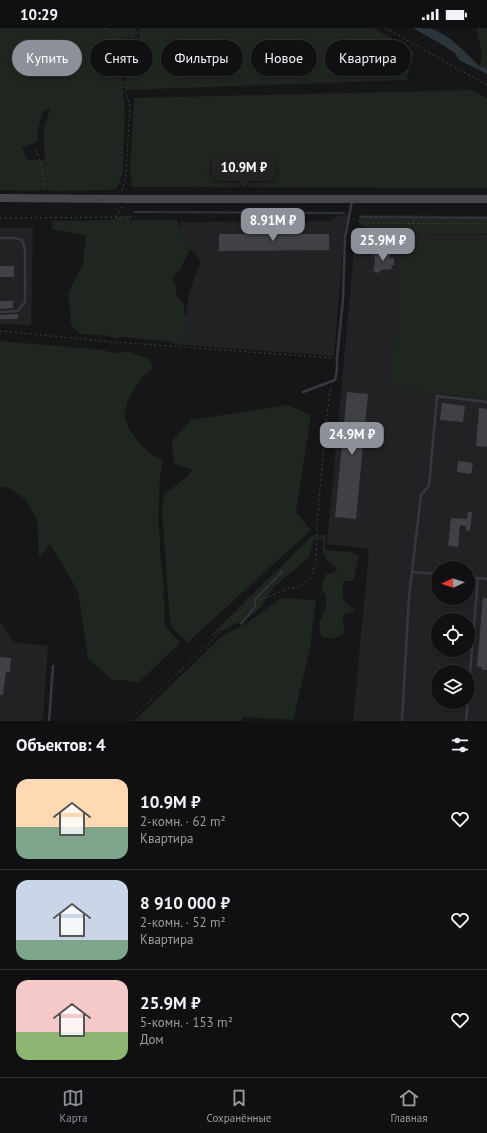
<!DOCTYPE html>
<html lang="ru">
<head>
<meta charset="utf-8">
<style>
  body { margin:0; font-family:"PT Sans",sans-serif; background:#1e1e20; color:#f1f3f6; height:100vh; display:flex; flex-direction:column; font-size:15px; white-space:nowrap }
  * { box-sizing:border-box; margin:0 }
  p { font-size:13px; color:#9c9d9f }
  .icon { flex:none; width:22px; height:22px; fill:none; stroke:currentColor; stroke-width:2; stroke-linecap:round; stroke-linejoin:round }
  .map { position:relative; height:693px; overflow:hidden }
  .panel { display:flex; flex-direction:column; background:#101012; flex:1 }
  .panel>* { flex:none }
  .guide { position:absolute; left:12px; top:12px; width:463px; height:36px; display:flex; gap:8px }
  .needle { width:26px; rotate:266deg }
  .fabs { position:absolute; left:431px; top:533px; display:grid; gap:8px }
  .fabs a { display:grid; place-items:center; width:44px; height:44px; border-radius:50%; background:#101012; box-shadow:0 2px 6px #0003,0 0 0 1px #303032; font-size:20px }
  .price { position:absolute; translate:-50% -34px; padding:0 9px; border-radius:8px; background:#8c9099; color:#fff; font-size:13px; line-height:26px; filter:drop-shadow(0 1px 2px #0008) }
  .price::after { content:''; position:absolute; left:50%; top:24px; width:12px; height:9px; margin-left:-6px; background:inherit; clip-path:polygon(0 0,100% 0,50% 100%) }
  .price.on { background:#222; color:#fff }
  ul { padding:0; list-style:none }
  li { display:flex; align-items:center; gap:12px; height:100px; padding:0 16px }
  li+li { border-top:1px solid #303032 }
  li span { display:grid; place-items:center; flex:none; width:112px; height:80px; border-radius:12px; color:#555 }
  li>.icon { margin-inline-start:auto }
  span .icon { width:48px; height:48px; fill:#fffc; stroke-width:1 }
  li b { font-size:17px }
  h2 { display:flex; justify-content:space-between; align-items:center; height:48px; padding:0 16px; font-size:17px }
  .chip { padding:0 14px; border-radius:18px; background:#101012; box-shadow:0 2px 6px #0003,0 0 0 1px #303032; font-size:14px; line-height:36px }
  .chip.on { background:#8c9099; color:#fff }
  .status { display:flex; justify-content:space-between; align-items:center; height:28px; padding:0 20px; background:#101012; direction:ltr }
  .status svg { height:11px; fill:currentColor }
  .menu { display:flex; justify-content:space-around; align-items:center; height:56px; border-top:1px solid #303032; background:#101012; font-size:11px; color:#9c9d9f }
  .menu a { display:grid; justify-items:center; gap:2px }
  .menu .on { color:#8c9099 }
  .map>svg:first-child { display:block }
  .built { fill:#222225; fill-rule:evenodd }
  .green { fill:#1e261f; fill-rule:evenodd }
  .water { fill:#2c353c }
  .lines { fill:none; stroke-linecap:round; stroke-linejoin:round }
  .stream { stroke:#2c353c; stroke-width:2 }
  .building { fill:#404145 }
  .path { stroke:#3d3f44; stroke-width:1; stroke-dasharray:2 3; stroke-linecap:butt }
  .service { stroke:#37383d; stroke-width:2.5 }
  .secondary { stroke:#45474d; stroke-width:8 }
</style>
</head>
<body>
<div class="status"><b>10:29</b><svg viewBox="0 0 49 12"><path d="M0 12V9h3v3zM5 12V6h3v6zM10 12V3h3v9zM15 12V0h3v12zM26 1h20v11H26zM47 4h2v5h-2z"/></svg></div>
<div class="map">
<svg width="487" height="693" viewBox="0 0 487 693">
  <rect width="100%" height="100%" fill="#161618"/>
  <g class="built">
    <polygon points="338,187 348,187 345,199 334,328 173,316 178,290 186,289 189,265 201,232 180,211 180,194 329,193 333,191"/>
    <polygon points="0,200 33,200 31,297 0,296"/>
    <path d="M356 201 397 202 398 206 487 207V693H353L369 521 327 516ZM438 540H468V570H438ZM438 592H468V622H438ZM438 644H468V674H438Z"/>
    <polygon points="0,594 14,614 48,618 43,693 0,693"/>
  </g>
  <g class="green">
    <path d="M0 0H136L135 10 118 11 125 85 123 143 118 159 112 162 49 163 44 160 40 163 0 162ZM46 81 50 82 44 99V115L45 132H27L22 119 37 114C38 103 39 90 46 81Z"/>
    <polygon points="140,0 373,0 406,18 414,24 410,34 407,52 125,62 124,55 126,50 124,45 121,14 138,13"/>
    <path d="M477 0H487V42L485 40 479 38C487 23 477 16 477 0Z"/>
    <polygon points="471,62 487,70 487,160 132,159 130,143 134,70"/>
    <path d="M360 187 487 188V206H401L397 201 366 200C359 197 358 194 360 187Z"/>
    <polygon points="126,188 130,188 129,192 177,192 181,207 190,220 180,242 172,249 176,260 176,267 184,277 186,304 182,315 122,309 114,310 104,307 80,306 71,297 70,281 68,265 83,236 86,208 52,201 53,193 112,192 119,189"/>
    <polygon points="412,213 487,213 487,370 471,368 390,360 402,218"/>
    <polygon points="0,313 103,322 113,325 129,324 140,328 148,330 152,336 153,341 141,350 128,372 124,388 130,403 140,416 154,428 163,433 160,448 158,495 160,509 160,524 164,557 163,568 165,579 164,591 166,599 176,611 181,614 138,655 124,652 113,652 88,631 78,563 50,516 39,530 37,492 26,472 10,460 0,458"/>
    <polygon points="287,377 311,387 296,484 311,502 187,615 171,598 168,569 162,480 164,466 183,452 193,442 174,436 172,413 191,392"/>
    <path d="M313 507H326L325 522 351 524 359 529 353 553H344C342 559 341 571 347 576 349 578 353 580 356 582L345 586 342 593 344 599V605L333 611 321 608 319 594 326 581V568L321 560 326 546 334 545 337 540C324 531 322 529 323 511H314L309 529 273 560 260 580 241 596 237 595 209 609Z"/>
    <polygon points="281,570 316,572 310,620 293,692 243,689 241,693 134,693 222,608 244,597"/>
  </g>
  <path class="water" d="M413 0C419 0 426 0 432 1 451 8 465 24 479 38L485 40 487 42V46L459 32 457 29 456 26 443 17Z"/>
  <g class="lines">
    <g class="stream">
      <polyline points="135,184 344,185"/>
      <polyline points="360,189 487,190"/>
      <polyline points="241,596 255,579 255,571 282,544"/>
    </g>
  </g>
  <g class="building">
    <polygon points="219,206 329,206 329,222 219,223"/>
    <polygon points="390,225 390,231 394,230 394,237 391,237 392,241 381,242 379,245 373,243 375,235 374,227"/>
    <rect x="0" y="238" width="14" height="11"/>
    <polygon points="0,273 13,273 13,280 0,281"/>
    <polygon points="18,286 18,291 0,291 0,287"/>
    <polygon points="347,364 368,366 356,491 335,489"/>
    <polygon points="442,375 465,378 463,394 440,392"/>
    <polygon points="479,380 487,381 487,419 476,418"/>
    <polygon points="458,433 473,435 471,446 457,444"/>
    <polygon points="468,484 472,484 470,503 466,502 466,498 460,497 458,519 448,518 451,490 467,491"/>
    <polygon points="483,570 487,570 487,642 482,642 482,639 477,639"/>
    <polygon points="0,629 11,630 10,644 6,644 3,667 0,667"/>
  </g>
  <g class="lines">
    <g class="path">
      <polyline points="105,0 120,12"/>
      <polyline points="385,0 487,57"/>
      <path d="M36 121C40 134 45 150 44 164"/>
      <polyline points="122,163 126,147 130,76 124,61 123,55 125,49 123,45 120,14 120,12 135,11 136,10 138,0"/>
      <polyline points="411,187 416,195"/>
      <polyline points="116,189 121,179"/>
      <polyline points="0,190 136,189"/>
      <polyline points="353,191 368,195 487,196"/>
      <polyline points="0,303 114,314 332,330"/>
      <polyline points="129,693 253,572 264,571 289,560 298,560 311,549 316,534 317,495 326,395 330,363 332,358"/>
    </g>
    <g class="service">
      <polyline points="0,210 15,210 22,212 25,221 25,274 18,283 0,284"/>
      <polyline points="303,364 335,352 337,342 337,330 343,271 345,210 352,173"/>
      <polyline points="412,544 438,546"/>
      <polyline points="468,549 487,551"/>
      <polyline points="468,669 478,550"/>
      <polyline points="49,693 53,638"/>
      <polyline points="402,693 409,569 421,467 429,458 437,368 487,374"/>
      <polyline points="466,693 468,674"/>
    </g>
    <polyline class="secondary" points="0,170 125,171 487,171"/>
  </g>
</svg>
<div class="fabs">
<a><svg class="needle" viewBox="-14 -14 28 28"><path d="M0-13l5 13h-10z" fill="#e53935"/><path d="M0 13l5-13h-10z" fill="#9c9d9f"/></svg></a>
<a><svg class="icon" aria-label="locate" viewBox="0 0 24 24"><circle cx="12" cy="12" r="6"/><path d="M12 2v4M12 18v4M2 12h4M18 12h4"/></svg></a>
<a><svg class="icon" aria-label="layers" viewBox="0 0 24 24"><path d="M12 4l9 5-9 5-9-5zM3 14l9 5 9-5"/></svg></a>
</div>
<b class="price on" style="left:244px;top:161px">10.9M ₽</b>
<b class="price" style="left:273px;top:214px">8.91M ₽</b>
<b class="price" style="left:383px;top:234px">25.9M ₽</b>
<b class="price" style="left:352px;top:428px">24.9M ₽</b>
<div class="guide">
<a class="chip on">Купить</a>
<a class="chip">Снять</a>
<a class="chip">Фильтры</a>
<a class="chip">Новое</a>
<a class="chip">Квартира</a>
</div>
</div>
<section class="panel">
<h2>Объектов: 4<svg class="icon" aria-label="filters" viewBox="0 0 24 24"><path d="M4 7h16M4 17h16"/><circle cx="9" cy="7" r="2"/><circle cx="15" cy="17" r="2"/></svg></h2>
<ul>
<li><span style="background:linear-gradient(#ffd9b3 60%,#7fa58c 0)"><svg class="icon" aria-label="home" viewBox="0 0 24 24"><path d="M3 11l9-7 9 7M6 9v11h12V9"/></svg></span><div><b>10.9M ₽</b><p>2-комн. · 62 m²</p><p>Квартира</p></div><svg class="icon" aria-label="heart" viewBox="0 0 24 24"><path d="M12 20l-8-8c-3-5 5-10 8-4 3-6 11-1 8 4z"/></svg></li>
<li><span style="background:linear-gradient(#c9d6e8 75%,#7fa58c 0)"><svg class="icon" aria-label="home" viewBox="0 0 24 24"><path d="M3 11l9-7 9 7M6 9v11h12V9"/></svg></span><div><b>8 910 000 ₽</b><p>2-комн. · 52 m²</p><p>Квартира</p></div><svg class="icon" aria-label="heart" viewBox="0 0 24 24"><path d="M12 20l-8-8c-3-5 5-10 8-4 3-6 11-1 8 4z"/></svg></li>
<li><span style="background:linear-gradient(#f6c9c9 65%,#8fb573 0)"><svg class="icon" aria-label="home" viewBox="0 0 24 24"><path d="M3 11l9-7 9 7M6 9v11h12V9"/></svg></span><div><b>25.9M ₽</b><p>5-комн. · 153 m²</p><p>Дом</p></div><svg class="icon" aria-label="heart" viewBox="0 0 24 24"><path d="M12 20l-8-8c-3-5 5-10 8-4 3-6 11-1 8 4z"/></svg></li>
</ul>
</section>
<nav class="menu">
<a class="on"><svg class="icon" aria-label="map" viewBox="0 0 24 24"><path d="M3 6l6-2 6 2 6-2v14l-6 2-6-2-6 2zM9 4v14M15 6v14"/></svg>Карта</a>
<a><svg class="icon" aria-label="saved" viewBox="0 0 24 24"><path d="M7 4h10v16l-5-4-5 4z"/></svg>Сохранённые</a>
<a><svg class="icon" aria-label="home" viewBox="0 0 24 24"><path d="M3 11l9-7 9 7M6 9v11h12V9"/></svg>Главная</a>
</nav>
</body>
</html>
